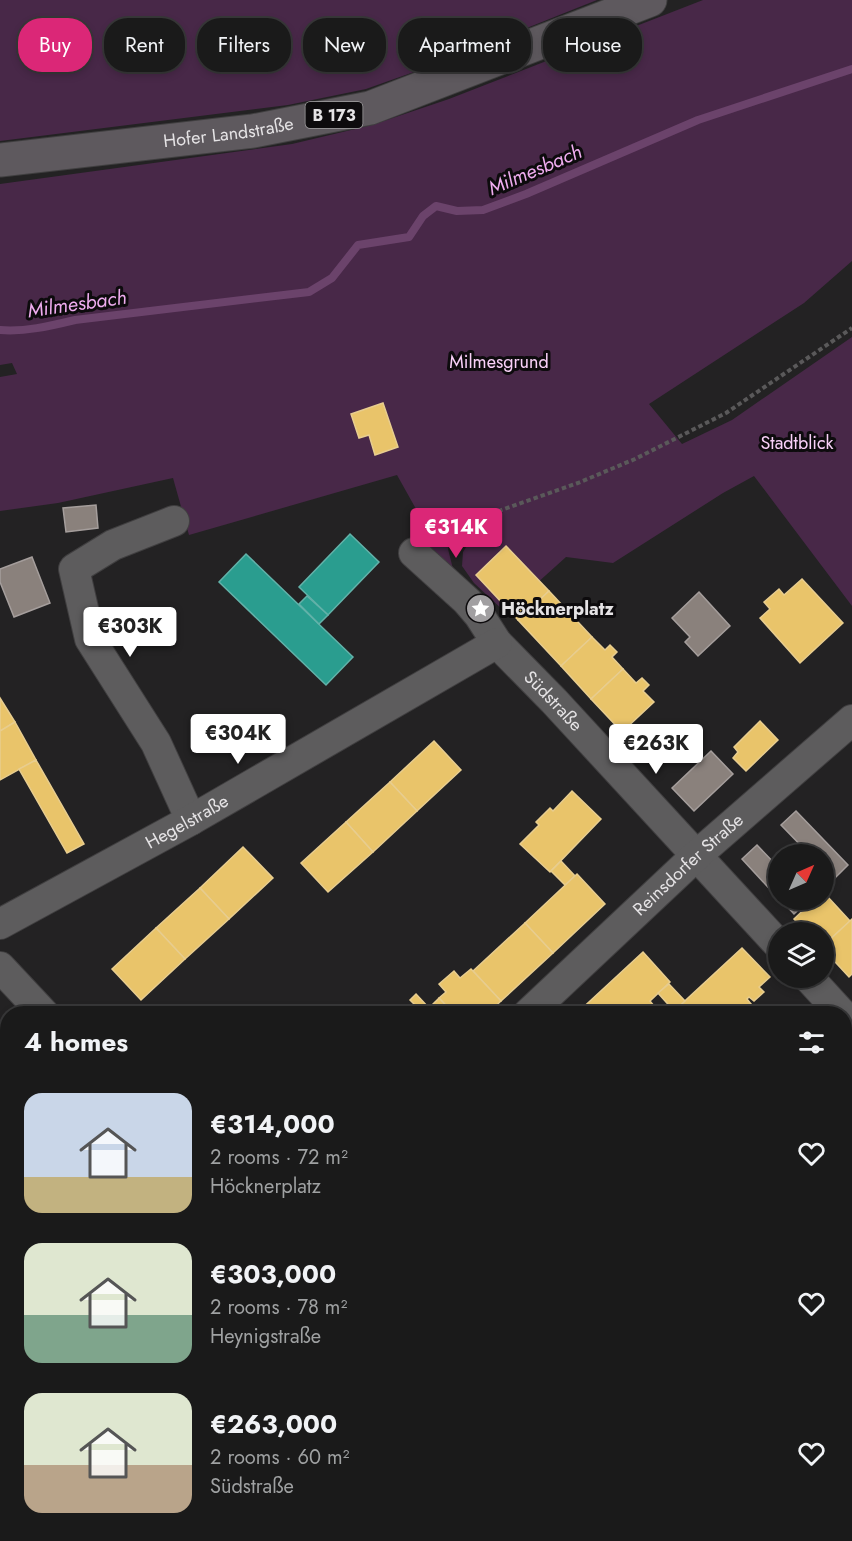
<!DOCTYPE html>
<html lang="en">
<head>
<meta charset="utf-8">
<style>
  body { margin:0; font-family:Jost,sans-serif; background:#232323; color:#f1f3f6; height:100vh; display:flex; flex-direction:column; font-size:22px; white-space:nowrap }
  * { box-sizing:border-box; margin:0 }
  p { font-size:20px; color:#9fa1a2 }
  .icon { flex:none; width:33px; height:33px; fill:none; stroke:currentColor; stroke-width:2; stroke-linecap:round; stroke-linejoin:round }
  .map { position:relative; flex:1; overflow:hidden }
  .drawer { position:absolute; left:0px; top:1006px; width:852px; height:536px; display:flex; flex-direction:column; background:#1a1a1a; border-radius:24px 24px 0 0; box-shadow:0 3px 9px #0003,0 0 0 2px #383839 }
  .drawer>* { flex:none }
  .top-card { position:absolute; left:18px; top:18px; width:816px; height:54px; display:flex; gap:12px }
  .needle { width:39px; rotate:45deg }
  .fabs { position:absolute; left:768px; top:844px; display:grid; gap:12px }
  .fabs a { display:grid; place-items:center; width:66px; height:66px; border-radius:50%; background:#1a1a1a; box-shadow:0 3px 9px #0003,0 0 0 2px #383839; font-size:30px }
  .price { position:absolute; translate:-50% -51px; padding:0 14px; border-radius:6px; background:#fff; color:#222; font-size:20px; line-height:39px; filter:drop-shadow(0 2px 3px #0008) }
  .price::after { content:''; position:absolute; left:50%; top:36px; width:18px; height:14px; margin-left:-9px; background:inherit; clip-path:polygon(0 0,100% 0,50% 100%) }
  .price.active { background:#db2777; color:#fff }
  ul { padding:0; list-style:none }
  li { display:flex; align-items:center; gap:18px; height:150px; padding:0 24px }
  li span { display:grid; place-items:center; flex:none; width:168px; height:120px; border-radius:18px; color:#555 }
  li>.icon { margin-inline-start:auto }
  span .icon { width:72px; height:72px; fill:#fffc; stroke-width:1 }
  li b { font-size:26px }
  h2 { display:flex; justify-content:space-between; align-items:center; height:72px; padding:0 24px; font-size:26px }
  .tag { padding:0 21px; border-radius:24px; background:#1a1a1a; box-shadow:0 3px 9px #0003,0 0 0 2px #383839; font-size:21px; line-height:54px }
  .tag.active { background:#db2777; color:#fff }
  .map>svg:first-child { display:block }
  .green { fill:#482848 }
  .homes { fill:#e9c46a; stroke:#e8cd8f; stroke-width:1.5 }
  .schools { fill:#2a9d8f; stroke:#62b2a9; stroke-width:1.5 }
  .industry { fill:#8a817c; stroke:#a59e9c; stroke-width:1.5 }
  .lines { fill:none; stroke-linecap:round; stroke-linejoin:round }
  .stream { stroke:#6b436b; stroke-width:8 }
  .street-casing { stroke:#403f40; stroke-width:32 }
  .primary-casing { stroke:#403f40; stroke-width:35 }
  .path { stroke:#5a595a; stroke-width:4; stroke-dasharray:4.5 3; stroke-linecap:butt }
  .street { stroke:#5d5c5d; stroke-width:30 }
  .primary { stroke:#5e595e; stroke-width:33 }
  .tram { stroke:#5d5c5d; stroke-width:1.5 }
  .labels { text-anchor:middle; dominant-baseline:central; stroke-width:6; stroke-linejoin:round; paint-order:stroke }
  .shield { fill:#0d0b0d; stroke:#a4a2a4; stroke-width:1.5 }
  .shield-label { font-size:16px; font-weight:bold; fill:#e5e3e5 }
  .street-label { font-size:18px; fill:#e5e3e5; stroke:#0d0b0d }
  .park-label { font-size:18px; fill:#fad1f9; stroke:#0d0b0d }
  .poi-label { font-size:18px; font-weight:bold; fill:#e5e3e5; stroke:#0d0b0d; text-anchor:start }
  .water-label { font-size:20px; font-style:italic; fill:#efacef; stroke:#0d0b0d }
</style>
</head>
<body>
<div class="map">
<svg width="852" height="1541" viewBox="0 0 852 1541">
  <rect width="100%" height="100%" fill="#232223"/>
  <g class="green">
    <polygon points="0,0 597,0 442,62 366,89 288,105 0,141"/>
    <polygon points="703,0 852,0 852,261 804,303 649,404 682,444 732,420 852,337 852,606 754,476 723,493 613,563 566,557 505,612 474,583 462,566 463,552 468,544 453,536 448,549 456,581 412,538 425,525 397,475 189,535 173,478 58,503 0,511 0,377 17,374 12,363 0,365 0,184 292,144 372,125 449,99"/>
    <polygon points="852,1459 852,1541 735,1541 744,1535 844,1534 845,1464"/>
    <polygon points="549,1535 615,1535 607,1541 555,1541"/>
  </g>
  <g class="homes">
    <polygon points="383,403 398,447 375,455 369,435 359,438 351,414"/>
    <polygon points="506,546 549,591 518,620 476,575"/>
    <polygon points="802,579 843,623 800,663 760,618 770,609 764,602 779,589 784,595"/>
    <polygon points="549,591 592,637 561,666 518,620"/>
    <polygon points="592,637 605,650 610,645 617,652 612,657 623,669 591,699 561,666"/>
    <polygon points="623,669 636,683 642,678 649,685 643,691 654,702 622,732 591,699"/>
    <polygon points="0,698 15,722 0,731"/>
    <polygon points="760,721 778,740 746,771 733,758 738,752 734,747"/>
    <polygon points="15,722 36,760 0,780 0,731"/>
    <polygon points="434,741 461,770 417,811 390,782"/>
    <polygon points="36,760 84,844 67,853 19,769"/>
    <polygon points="390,782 417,811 373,852 346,822"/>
    <polygon points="572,791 601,819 550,872 520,844 539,825 536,822 550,808 553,811"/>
    <polygon points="346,822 373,852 328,892 301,863"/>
    <polygon points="243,847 273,878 229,919 200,888"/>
    <polygon points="561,861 575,876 565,885 551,871"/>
    <polygon points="577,874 605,904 553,953 525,923"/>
    <polygon points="200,888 229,919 185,959 156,928"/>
    <polygon points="827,888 831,892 827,896 850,921 824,945 824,933 807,933 794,919 814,900 824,900 824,891"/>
    <polygon points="852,919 852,974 849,977 824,950 824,945"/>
    <polygon points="525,923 553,953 501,1001 473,971"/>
    <polygon points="156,928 185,959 141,1000 112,969"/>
    <polygon points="742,948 770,977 759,987 764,992 754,1001 749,997 747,999 751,1004 741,1013 737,1008 730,1014 678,1014 674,1011"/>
    <polygon points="643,952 670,982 650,1001 654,1006 646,1014 576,1014"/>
    <polygon points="471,969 501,1001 487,1014 454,1014 439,998 446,992 439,984 454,971 460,978"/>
    <polygon points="669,984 685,1001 674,1011 658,993"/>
    <polygon points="416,994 429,1008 439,998 454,1014 408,1014 416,1006 410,1000"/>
    <polygon points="844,1061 852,1069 852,1091 844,1098"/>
    <polygon points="852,1091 852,1146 844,1138 844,1098"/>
    <polygon points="849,1312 852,1316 852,1364 849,1367 844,1362 844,1315"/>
    <polygon points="1,1394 5,1398 8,1396 8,1428 0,1420"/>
    <polygon points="0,1420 8,1428 8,1462 0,1469"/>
    <polygon points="412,1534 437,1534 430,1541 418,1541"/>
    <polygon points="437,1534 475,1534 481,1541 430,1541"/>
  </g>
  <g class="schools">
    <polygon points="350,534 379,562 328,615 299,587"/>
    <polygon points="246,554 353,657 326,685 219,582"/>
    <polygon points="307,596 328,615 319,624 299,604"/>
  </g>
  <g class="industry">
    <polygon points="96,505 98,528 66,532 63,508"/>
    <polygon points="32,557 50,603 14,617 0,582 0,569"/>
    <polygon points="699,592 730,626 698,656 685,642 690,637 672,618"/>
    <polygon points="673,732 684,742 668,759 657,748"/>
    <polygon points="711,751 733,774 694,811 672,788"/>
    <polygon points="796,811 848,865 833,880 824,870 824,855 810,855 781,825"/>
    <polygon points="757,845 778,867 778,898 742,859"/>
    <polygon points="781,900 809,900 794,914"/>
    <polygon points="1,1026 8,1033 8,1050 0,1057"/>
    <polygon points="271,1534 298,1534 291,1541 264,1541"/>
  </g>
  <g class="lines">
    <path class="stream" d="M0 330C26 332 50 326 75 320L309 292 332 278 358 245 409 237 423 216 436 206 457 211 483 210 526 194 698 120 852 69"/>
    <defs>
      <g id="street">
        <polyline points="174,521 113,545 74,569 90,639 156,743 191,820"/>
        <path id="s1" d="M414 553 467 601 479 615 497 643 554 701 778 944"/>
        <path id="s2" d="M0 924 191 820 497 643"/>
        <polyline points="0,967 44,1014"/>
        <polyline points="809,978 842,1014"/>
        <path id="s3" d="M528 1014 697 855 852 720"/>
        <polyline points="0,1506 8,1499"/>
        <polyline points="526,1534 532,1541"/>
      </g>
      <g id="primary">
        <path id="s4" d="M0 160 253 131 370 108 650 0"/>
        <polyline points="844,1417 852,1411"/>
        <polyline points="673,1541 682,1534"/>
      </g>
    </defs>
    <use href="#street" class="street-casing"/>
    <use href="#primary" class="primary-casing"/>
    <g class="path">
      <polyline points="484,516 578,483 635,459 726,413 852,328"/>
      <polyline points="844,1378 852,1373"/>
      <polyline points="844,1508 852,1502"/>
      <polyline points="621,1541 628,1534"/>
      <polyline points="794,1541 804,1534"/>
    </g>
    <use href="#street" class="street"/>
    <use href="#primary" class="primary"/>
    <g class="tram">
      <polyline points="844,1410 852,1404"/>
      <polyline points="844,1423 852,1418"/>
      <polyline points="664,1541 672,1534"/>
      <polyline points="682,1541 691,1534"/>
    </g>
  </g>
  <defs>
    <symbol id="sight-disc" viewBox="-11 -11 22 22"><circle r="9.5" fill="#a19fa1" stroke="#0d0b0d"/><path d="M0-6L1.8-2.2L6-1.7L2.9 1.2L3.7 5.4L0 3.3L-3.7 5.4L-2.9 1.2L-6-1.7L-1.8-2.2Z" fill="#fff"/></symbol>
  </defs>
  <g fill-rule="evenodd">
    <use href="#sight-disc" x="464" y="592" width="33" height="33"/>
  </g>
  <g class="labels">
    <rect class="shield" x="305.5" y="102" width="57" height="26" rx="4.5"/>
    <g class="shield-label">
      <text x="334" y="115">B 173</text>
    </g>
    <g class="street-label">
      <text stroke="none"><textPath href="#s4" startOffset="230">Hofer Landstraße</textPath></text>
      <text stroke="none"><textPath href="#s1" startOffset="204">Südstraße</textPath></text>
      <text stroke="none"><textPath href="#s2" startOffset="213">Hegelstraße</textPath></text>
      <text stroke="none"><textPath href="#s3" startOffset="219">Reinsdorfer Straße</textPath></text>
    </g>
    <g class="park-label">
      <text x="499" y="362">Milmesgrund</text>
      <text x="797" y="443">Stadtblick</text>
    </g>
    <g class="poi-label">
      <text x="501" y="609">Höcknerplatz</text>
    </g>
    <g class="water-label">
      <text transform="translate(535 170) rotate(-23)">Milmesbach</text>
      <text transform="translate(77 304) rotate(-8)">Milmesbach</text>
    </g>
  </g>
</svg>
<div class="fabs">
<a><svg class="needle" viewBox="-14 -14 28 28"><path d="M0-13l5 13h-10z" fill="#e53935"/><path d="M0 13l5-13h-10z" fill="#9fa1a2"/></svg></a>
<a><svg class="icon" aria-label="layers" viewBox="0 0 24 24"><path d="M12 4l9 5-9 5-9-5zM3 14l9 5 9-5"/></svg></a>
</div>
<b class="price active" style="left:456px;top:559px">€314K</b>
<b class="price" style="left:130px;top:658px">€303K</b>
<b class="price" style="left:238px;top:765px">€304K</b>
<b class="price" style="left:656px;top:775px">€263K</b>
<div class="top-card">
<a class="tag active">Buy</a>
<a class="tag">Rent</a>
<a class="tag">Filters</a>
<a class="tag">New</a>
<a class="tag">Apartment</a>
<a class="tag">House</a>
</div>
<section class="drawer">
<h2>4 homes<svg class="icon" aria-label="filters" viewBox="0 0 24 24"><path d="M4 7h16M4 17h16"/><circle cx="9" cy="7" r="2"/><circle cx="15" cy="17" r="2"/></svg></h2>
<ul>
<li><span style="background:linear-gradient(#c9d6e8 70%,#c2b280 0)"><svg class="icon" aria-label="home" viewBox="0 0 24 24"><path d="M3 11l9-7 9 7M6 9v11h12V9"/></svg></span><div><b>€314,000</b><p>2 rooms · 72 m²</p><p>Höcknerplatz</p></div><svg class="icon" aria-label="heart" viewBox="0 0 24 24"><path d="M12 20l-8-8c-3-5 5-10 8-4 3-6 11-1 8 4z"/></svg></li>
<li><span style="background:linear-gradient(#dfe7d0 60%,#7fa58c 0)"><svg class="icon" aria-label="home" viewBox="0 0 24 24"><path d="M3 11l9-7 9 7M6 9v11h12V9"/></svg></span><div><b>€303,000</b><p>2 rooms · 78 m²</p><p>Heynigstraße</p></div><svg class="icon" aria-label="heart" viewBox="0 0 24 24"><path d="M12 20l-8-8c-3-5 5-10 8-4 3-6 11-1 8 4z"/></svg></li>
<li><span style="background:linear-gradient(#dfe7d0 60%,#b9a48a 0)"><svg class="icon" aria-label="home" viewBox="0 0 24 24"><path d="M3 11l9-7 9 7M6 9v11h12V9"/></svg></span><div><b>€263,000</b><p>2 rooms · 60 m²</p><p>Südstraße</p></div><svg class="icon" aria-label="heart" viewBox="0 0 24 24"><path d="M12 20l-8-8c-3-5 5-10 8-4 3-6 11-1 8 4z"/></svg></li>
</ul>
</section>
</div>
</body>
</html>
